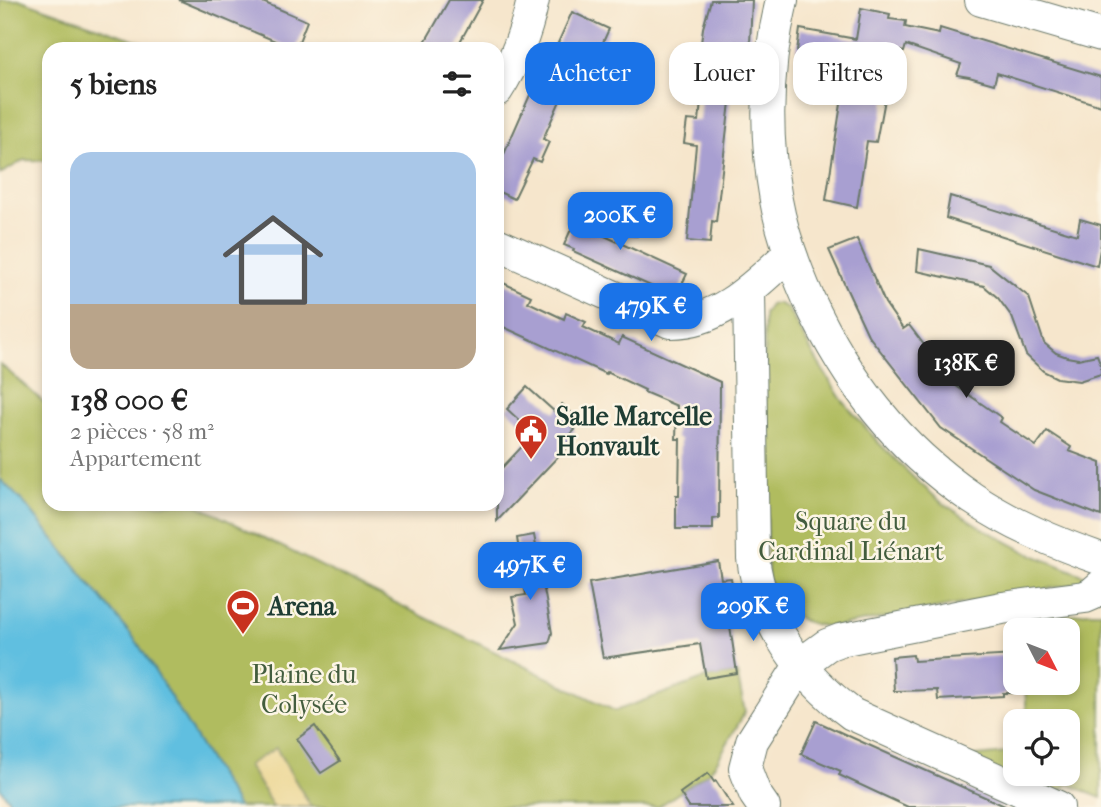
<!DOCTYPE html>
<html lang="fr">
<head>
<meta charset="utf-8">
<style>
  body { margin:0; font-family:"IM FELL French Canon",serif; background:#f6f6f6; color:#222; height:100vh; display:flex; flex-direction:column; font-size:26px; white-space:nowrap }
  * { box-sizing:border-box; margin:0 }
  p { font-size:23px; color:#767676 }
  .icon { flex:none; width:38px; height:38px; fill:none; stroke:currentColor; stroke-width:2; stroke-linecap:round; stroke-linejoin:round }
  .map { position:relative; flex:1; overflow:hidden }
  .panel { position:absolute; left:42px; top:42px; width:462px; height:469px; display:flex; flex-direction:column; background:#fff; border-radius:21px; box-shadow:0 4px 10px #0003 }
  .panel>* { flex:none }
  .banner { position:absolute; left:525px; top:42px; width:471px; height:63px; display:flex; gap:14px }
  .needle { width:46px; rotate:132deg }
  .tools { position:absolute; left:1003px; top:618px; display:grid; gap:14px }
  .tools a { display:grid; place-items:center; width:77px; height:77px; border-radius:14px; background:#fff; box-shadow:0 4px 10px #0003; font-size:35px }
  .price { position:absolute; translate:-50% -60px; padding:0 16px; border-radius:14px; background:#1a73e8; color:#fff; font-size:23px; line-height:46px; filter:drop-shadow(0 2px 4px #0008) }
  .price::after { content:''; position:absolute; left:50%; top:42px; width:21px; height:16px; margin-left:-10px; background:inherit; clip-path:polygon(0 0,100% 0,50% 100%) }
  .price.active { background:#222; color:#fff }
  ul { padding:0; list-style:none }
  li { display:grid; align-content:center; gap:14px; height:371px; padding:0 28px }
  li span { display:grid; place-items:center; height:217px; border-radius:21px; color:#555 }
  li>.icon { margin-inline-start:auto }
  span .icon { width:126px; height:126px; fill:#fffc; stroke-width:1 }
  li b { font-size:30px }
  h2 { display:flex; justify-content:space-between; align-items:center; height:84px; padding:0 28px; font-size:30px }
  .pill { padding:0 24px; border-radius:21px; background:#fff; box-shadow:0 4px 10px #0003; font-size:24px; line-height:63px }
  .pill.active { background:#1a73e8; color:#fff }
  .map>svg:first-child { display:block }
  .green { fill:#b0bc5e; stroke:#687c49; stroke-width:2 }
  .sand { fill:#eeda9e; stroke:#868c69; stroke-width:2 }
  .water { fill:#61bfe0; stroke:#407e8a; stroke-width:2 }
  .building { fill:#a89fd1 }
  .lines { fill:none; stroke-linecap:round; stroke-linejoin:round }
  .minor-casing { stroke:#6a7869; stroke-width:34 }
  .minor { stroke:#fff; stroke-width:32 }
  .labels { text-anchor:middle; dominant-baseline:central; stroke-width:5; stroke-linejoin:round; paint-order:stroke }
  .poi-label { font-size:26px; font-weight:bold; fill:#1f3d34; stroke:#fcf5e5; text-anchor:start }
  .park-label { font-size:26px; fill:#435d3e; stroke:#fcf5e5 }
</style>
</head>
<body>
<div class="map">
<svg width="1101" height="807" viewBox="0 0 1101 807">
  <rect width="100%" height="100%" fill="#fcf5e5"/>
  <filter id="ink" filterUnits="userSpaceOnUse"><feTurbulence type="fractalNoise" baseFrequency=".0143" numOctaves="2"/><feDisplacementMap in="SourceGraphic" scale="14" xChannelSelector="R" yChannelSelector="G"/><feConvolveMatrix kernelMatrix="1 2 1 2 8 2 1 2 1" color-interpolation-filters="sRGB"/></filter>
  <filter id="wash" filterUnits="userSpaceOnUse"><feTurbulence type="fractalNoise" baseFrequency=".00686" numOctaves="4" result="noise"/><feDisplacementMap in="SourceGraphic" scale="28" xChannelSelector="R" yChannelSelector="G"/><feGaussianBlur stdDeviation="1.57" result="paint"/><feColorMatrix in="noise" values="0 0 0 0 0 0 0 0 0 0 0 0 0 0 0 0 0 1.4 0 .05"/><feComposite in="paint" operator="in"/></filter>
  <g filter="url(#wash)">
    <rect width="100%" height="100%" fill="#f6e6cc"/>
    <g class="green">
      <polygon points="0,0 21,0 161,49 49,49 49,161 24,160 0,174"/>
      <path d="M777 303 787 308 819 364 842 400 878 442 914 478 941 502 982 528 1026 552 1085 576 1086 582 833 627C796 624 784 612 768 580L764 314 770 305Z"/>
      <polygon points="0,364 49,407 49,504 195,504 615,711 706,678 737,673 745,712 716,763 708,773 658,807 238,807 137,642 25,504 0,479"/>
      <polygon points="1087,612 1101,612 1101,798 1068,784 1053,798 958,758 1015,752 1015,774 1068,774 1068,721 1027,721 1025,683 1068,682 1068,630 1022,630 1021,623"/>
    </g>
    <polygon class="sand" points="276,748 311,807 273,807 248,765"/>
    <polygon class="water" points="0,479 25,504 137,642 238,807 14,807 0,788"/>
    <g id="blocks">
      <g class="building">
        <polygon points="179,0 258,0 307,21 296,49 294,49"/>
        <polygon points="449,0 483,0 456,49 421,49"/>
        <polygon points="711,0 752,0 750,44 737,42 716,222 712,221 710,243 687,241 696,145 684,143 687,120 699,121 706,52 700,51 703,28"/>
        <polygon points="861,8 890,14 889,19 906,21 905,27 939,34 940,28 1101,77 1101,106 997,73 994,84 969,77 957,75 961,64 906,45 904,52 894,50 881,121 880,121 876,142 867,141 857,207 826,200 848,59 797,51 800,29 856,39"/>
        <polygon points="572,12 609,29 595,60 599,88 571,76 543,139 549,142 540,162 533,159 514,199 497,191 497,170 544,63 548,65"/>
        <polygon points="950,196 1077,235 1080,219 1101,225 1101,244 1097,266 946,218"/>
        <polygon points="581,207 638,233 637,236 596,232 687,274 678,292 667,288 664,292 573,251 574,249 564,245"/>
        <polygon points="857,239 885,303 903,329 909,325 937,362 943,357 957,374 949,381 1002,418 1000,422 1036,446 1047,431 1071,447 1069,451 1101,463 1101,516 1034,490 941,428 868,335 848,292 829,250"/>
        <polygon points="919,249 989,265 1029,297 1044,343 1056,353 1067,357 1078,359 1097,355 1101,365 1101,374 1079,381 1057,378 1043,371 1026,355 1012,317 998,298 984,286 917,271"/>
        <polygon points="497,280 531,296 528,302 564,319 566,313 586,322 583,327 619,344 622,337 720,382 719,518 713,519 713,529 676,529 676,496 679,496 680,439 676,439 677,406 644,392 645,390 607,372 606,374 497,324"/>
        <polygon points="527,387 555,412 562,404 579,420 572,428 575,430 568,437 571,440 564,447 566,448 497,521 497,473 534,434 507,409"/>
        <polygon points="534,535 552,633 549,643 500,650 518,623 512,597 526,595 517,538"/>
        <polygon points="718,561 721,579 731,578 738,618 729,620 737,673 706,678 700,644 603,658 589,583"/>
        <polygon points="913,655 914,661 1015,655 1015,693 1003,693 1003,696 938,700 937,690 894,691 892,657"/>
        <polygon points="816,721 853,738 1007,807 908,807 839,775 841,771 801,754"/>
        <polygon points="315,726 340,761 321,773 297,739"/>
        <polygon points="708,773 714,782 716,781 733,807 689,807 680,793"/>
      </g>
    </g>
  </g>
  <g filter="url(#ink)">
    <use href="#blocks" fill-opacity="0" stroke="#6a7869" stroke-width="2"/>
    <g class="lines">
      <defs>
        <g id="minor">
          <path d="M782 0C766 66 764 133 776 200 782 234 795 268 809 300 847 381 897 447 972 498 1012 525 1056 543 1101 559"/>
          <polyline points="981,0 1101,35"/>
          <path d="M497 90C516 61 526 33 533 0"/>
          <path d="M497 244 670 322C720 323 756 284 790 253"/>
          <path d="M749 290 753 558C761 621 801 676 852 714L1058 807"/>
          <polyline points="764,807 755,794 745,768 752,741 801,664 827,645 840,640 1002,608 1085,597 1092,594 1101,586"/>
        </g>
      </defs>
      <use href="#minor" class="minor-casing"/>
      <use href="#minor" class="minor"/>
    </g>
  </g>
  <defs>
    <symbol id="civic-pin" viewBox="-11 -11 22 30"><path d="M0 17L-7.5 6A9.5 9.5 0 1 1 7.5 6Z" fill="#c8321e" stroke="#fcf5e5"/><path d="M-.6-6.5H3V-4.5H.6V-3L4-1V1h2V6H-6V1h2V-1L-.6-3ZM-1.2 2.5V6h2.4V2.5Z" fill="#fff"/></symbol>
    <symbol id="stadium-pin" viewBox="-11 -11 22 30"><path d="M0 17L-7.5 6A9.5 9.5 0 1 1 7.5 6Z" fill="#c8321e" stroke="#fcf5e5"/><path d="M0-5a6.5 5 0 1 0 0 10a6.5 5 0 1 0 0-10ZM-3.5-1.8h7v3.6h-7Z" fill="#fff"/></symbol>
  </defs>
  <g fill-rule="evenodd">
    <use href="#civic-pin" x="512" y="412" width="38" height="52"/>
    <use href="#stadium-pin" x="224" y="587" width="38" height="52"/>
  </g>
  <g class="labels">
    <g class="poi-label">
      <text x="556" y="416">Salle Marcelle<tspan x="556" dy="30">Honvault</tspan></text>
      <text x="268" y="606">Arena</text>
    </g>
    <g class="park-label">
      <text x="851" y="521">Square du<tspan x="851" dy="30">Cardinal Liénart</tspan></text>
      <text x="304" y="674">Plaine du<tspan x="304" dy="30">Colysée</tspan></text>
    </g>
  </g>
</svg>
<div class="tools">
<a><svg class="needle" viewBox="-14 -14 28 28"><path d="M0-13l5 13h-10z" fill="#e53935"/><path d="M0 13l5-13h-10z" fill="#767676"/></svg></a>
<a><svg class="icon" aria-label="locate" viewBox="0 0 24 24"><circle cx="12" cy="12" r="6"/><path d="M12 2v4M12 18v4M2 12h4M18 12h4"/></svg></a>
</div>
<b class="price" style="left:620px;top:252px">200K €</b>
<b class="price" style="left:651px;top:343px">479K €</b>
<b class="price active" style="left:966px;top:400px">138K €</b>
<b class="price" style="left:530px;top:602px">497K €</b>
<b class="price" style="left:753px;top:643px">209K €</b>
<div class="banner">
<a class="pill active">Acheter</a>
<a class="pill">Louer</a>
<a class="pill">Filtres</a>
</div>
<section class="panel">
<h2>5 biens<svg class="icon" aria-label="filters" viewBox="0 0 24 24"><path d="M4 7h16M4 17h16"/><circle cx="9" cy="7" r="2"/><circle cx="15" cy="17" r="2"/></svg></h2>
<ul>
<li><span style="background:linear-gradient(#a9c7e8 70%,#b9a48a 0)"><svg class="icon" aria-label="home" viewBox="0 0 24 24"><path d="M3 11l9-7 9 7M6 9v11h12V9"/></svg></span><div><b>138 000 €</b><p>2 pièces · 58 m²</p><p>Appartement</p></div></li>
</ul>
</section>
</div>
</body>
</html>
